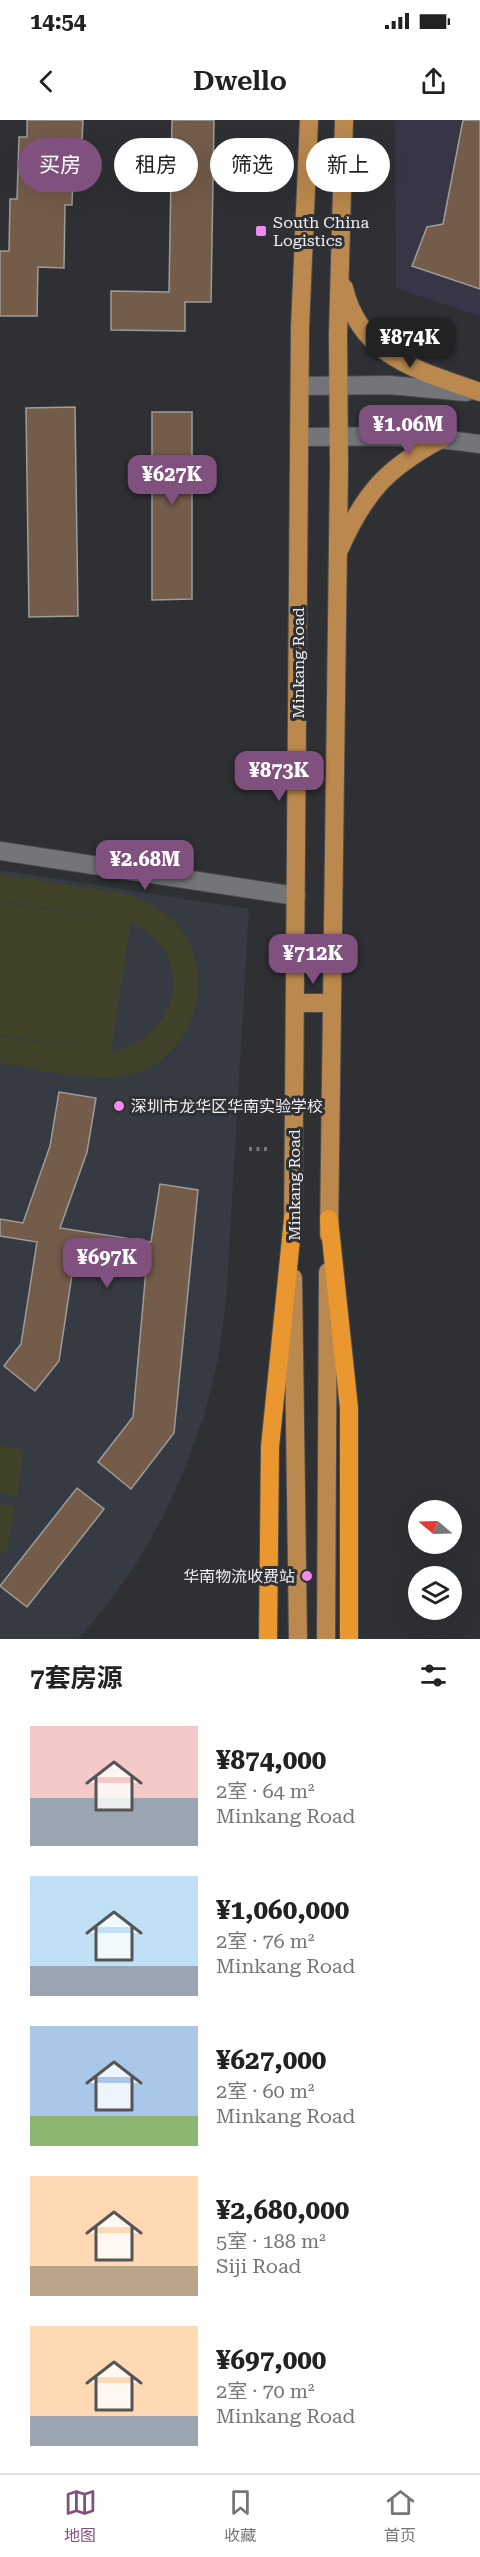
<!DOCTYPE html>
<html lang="zh">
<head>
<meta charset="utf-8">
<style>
  body { margin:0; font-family:"Roboto Serif","Noto Sans SC",serif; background:#f6f6f6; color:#222; height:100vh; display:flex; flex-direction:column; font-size:22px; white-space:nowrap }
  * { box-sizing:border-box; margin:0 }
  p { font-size:20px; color:#767676 }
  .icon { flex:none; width:33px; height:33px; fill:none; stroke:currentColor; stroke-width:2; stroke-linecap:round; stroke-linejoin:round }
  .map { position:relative; height:1519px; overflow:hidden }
  .sheet { display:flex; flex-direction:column; background:#fff; flex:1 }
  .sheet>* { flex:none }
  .guide { position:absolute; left:18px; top:18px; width:444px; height:54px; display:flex; gap:12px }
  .needle { width:39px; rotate:289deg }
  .controls { position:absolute; left:408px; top:1380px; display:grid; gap:12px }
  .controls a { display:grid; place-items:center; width:54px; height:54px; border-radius:50%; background:#fff; box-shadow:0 6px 24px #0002; font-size:30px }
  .price { position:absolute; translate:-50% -51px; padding:0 14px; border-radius:12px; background:#80507f; color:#fff; font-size:20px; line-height:39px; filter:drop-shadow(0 2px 3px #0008) }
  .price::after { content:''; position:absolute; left:50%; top:36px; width:18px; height:14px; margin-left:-9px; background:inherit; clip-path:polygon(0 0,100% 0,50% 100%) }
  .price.active { background:#222; color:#fff }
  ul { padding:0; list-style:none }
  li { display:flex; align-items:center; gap:18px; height:150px; padding:0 30px }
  li span { display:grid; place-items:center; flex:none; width:168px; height:120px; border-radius:0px; color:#555 }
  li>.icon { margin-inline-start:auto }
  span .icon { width:72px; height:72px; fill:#fffc; stroke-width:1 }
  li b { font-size:26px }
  h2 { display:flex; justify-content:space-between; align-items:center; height:72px; padding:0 30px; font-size:26px }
  .chip { padding:0 21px; border-radius:27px; background:#fff; box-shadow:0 6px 24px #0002; font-size:21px; line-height:54px }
  .chip.active { background:#80507f; color:#fff }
  .status { display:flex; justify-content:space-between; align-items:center; height:42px; padding:0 30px; background:#fff; direction:ltr }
  .status svg { height:16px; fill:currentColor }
  header { display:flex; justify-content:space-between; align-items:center; height:78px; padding:0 30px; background:#fff; font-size:27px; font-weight:600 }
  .tab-bar { display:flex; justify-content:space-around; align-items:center; height:84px; border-top:2px solid #e0e0e0; background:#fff; font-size:16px; color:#767676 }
  .tab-bar a { display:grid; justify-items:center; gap:3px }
  .tab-bar .active { color:#80507f }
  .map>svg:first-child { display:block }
  .commercial { fill:#383546 }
  .built { fill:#363a42 }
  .green { fill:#3f4129; fill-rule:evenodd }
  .building { fill:#735c4a; stroke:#9f9c99; stroke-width:1.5 }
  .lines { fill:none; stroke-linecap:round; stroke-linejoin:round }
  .minor-casing { stroke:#4b4c4f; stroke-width:20 }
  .major-casing { stroke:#4b4c4f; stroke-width:20 }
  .highway-casing { stroke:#4b4c4f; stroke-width:20 }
  .path { stroke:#797a7d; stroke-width:4; stroke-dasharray:3 4.5; stroke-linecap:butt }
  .minor { stroke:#747579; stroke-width:18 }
  .major { stroke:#bb894d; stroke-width:18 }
  .highway { stroke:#ea972f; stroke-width:18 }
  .poi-dot { fill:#f489f0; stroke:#2f3033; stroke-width:2 }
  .labels { text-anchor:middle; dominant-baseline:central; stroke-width:6; stroke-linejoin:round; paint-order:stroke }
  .poi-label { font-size:16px; fill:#f0f1f3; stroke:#2f3033; text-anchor:start }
  .street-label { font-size:16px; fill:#f0f1f3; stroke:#2f3033 }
</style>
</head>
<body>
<div class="status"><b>14:54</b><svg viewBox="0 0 49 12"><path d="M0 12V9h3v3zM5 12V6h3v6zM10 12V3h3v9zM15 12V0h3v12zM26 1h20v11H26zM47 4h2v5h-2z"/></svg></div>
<header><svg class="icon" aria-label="back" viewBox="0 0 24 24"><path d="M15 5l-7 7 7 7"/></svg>Dwello<svg class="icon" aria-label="share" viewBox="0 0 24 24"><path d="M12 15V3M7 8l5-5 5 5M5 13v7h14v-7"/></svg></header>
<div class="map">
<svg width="480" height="1519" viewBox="0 0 480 1519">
  <rect width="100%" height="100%" fill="#2f3033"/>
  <polygon class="commercial" points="395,0 480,0 480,196 396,168"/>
  <polygon class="built" points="0,750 249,789 226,1183 218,1239 205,1293 186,1346 163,1397 135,1446 102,1491 78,1519 0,1519"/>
  <g class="green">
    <path d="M0 754 122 773C142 779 159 786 174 801 221 849 197 938 131 955 92 964 39 949 0 943V916L102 931 0 915V782L124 801 0 781ZM131 803C198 832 181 918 111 932Z"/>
    <polygon points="0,1325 24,1329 17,1376 0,1373"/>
    <polygon points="0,1384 15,1386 7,1433 0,1432"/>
  </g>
  <g class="building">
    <polygon points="27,0 83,0 82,21 74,20 72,85 65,85 64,148 38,147 37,196 0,196 0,131 9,131 10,79 17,79 19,17 27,17"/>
    <polygon points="172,0 214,0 211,182 185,182 185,211 111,210 111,171 169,172"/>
    <polygon points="463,0 480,0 480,169 412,146 427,107 443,104"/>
    <polygon points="75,287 78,496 29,497 26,288"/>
    <polygon points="152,292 192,292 192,479 152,480"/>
    <polygon points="59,972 96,978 87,1032 60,1108 151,1122 160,1064 198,1070 174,1313 131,1369 98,1342 133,1297 147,1139 76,1128 59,1241 35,1271 4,1246 21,1224 37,1122 0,1116 0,1099 23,1103 50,1026"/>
    <polygon points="77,1368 104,1389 27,1487 0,1466"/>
  </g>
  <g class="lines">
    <defs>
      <g id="minor">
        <polyline points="300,266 390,265 466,272"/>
        <path d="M300 317C360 316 420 315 480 324"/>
        <polyline points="0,731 296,776"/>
      </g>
      <g id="major">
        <path d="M344 168C360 237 421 251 480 272"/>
        <path d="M340 428C365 372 387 348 441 319"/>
        <polyline points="295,883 330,883"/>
        <polyline points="293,1115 300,208 309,0"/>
        <polyline points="329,1115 339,348 338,214 344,0"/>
        <polyline points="293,1158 298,1519"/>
        <polyline points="326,1519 328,1152"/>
      </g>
      <g id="highway">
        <polyline points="329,1099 349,1288 349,1519"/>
        <polyline points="268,1519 270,1327 293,1099"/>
      </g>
    </defs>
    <use href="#minor" class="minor-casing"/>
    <use href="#major" class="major-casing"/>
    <use href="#highway" class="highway-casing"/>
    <polyline class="path" points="249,1029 267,1029"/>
    <use href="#minor" class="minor"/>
    <use href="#major" class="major"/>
    <use href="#highway" class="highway"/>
  </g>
  <g class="poi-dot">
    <rect x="255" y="105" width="12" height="12" rx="3"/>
    <circle cx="119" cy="986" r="6"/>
    <circle cx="307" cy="1456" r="6"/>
  </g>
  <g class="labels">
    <g class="poi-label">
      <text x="273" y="102">South China<tspan x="273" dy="18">Logistics</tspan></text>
      <text x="131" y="986">深圳市龙华区华南实验学校</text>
      <text x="295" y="1456" text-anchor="end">华南物流收费站</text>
    </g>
    <g class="street-label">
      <text transform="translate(298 543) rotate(-90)">Minkang Road</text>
      <text transform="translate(294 1065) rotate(-90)">Minkang Road</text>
    </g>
  </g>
</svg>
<div class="controls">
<a><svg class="needle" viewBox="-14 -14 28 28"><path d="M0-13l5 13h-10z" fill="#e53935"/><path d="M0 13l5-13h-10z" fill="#767676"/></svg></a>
<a><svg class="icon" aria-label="layers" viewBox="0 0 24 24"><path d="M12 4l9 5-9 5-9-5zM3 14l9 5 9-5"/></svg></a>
</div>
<b class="price active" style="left:410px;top:249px">¥874K</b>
<b class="price" style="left:408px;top:336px">¥1.06M</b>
<b class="price" style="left:172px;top:386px">¥627K</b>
<b class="price" style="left:279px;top:682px">¥873K</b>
<b class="price" style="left:145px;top:771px">¥2.68M</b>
<b class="price" style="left:313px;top:865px">¥712K</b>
<b class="price" style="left:107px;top:1169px">¥697K</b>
<div class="guide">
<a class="chip active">买房</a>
<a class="chip">租房</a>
<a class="chip">筛选</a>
<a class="chip">新上</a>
</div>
</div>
<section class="sheet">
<h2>7套房源<svg class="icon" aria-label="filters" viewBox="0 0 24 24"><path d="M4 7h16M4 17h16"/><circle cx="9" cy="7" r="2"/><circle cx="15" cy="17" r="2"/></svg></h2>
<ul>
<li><span style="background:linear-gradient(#f6c9c9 60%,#9aa5b1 0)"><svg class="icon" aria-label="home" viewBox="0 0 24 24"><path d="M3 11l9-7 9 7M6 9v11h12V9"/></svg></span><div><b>¥874,000</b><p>2室 · 64 m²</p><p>Minkang Road</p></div></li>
<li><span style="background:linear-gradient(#bfe0f5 75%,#9aa5b1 0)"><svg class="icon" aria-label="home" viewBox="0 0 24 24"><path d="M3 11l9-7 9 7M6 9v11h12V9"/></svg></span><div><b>¥1,060,000</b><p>2室 · 76 m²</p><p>Minkang Road</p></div></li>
<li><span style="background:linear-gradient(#a9c7e8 75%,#8fb573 0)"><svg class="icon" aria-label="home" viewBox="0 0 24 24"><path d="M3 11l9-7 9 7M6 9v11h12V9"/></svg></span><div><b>¥627,000</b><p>2室 · 60 m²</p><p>Minkang Road</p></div></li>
<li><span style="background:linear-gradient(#ffd9b3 75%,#b9a48a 0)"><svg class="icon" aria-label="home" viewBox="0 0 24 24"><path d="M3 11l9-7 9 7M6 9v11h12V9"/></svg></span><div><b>¥2,680,000</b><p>5室 · 188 m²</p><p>Siji Road</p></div></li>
<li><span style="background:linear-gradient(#ffd9b3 75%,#9aa5b1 0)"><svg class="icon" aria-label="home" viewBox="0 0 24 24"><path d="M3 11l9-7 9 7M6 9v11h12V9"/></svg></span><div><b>¥697,000</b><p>2室 · 70 m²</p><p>Minkang Road</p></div></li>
</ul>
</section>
<nav class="tab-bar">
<a class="active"><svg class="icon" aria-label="map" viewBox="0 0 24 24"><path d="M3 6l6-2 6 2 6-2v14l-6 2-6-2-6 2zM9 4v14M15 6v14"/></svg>地图</a>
<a><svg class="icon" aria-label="saved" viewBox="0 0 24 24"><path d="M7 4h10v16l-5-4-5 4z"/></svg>收藏</a>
<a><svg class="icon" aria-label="home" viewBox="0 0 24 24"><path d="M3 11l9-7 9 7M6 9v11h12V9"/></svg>首页</a>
</nav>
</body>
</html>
